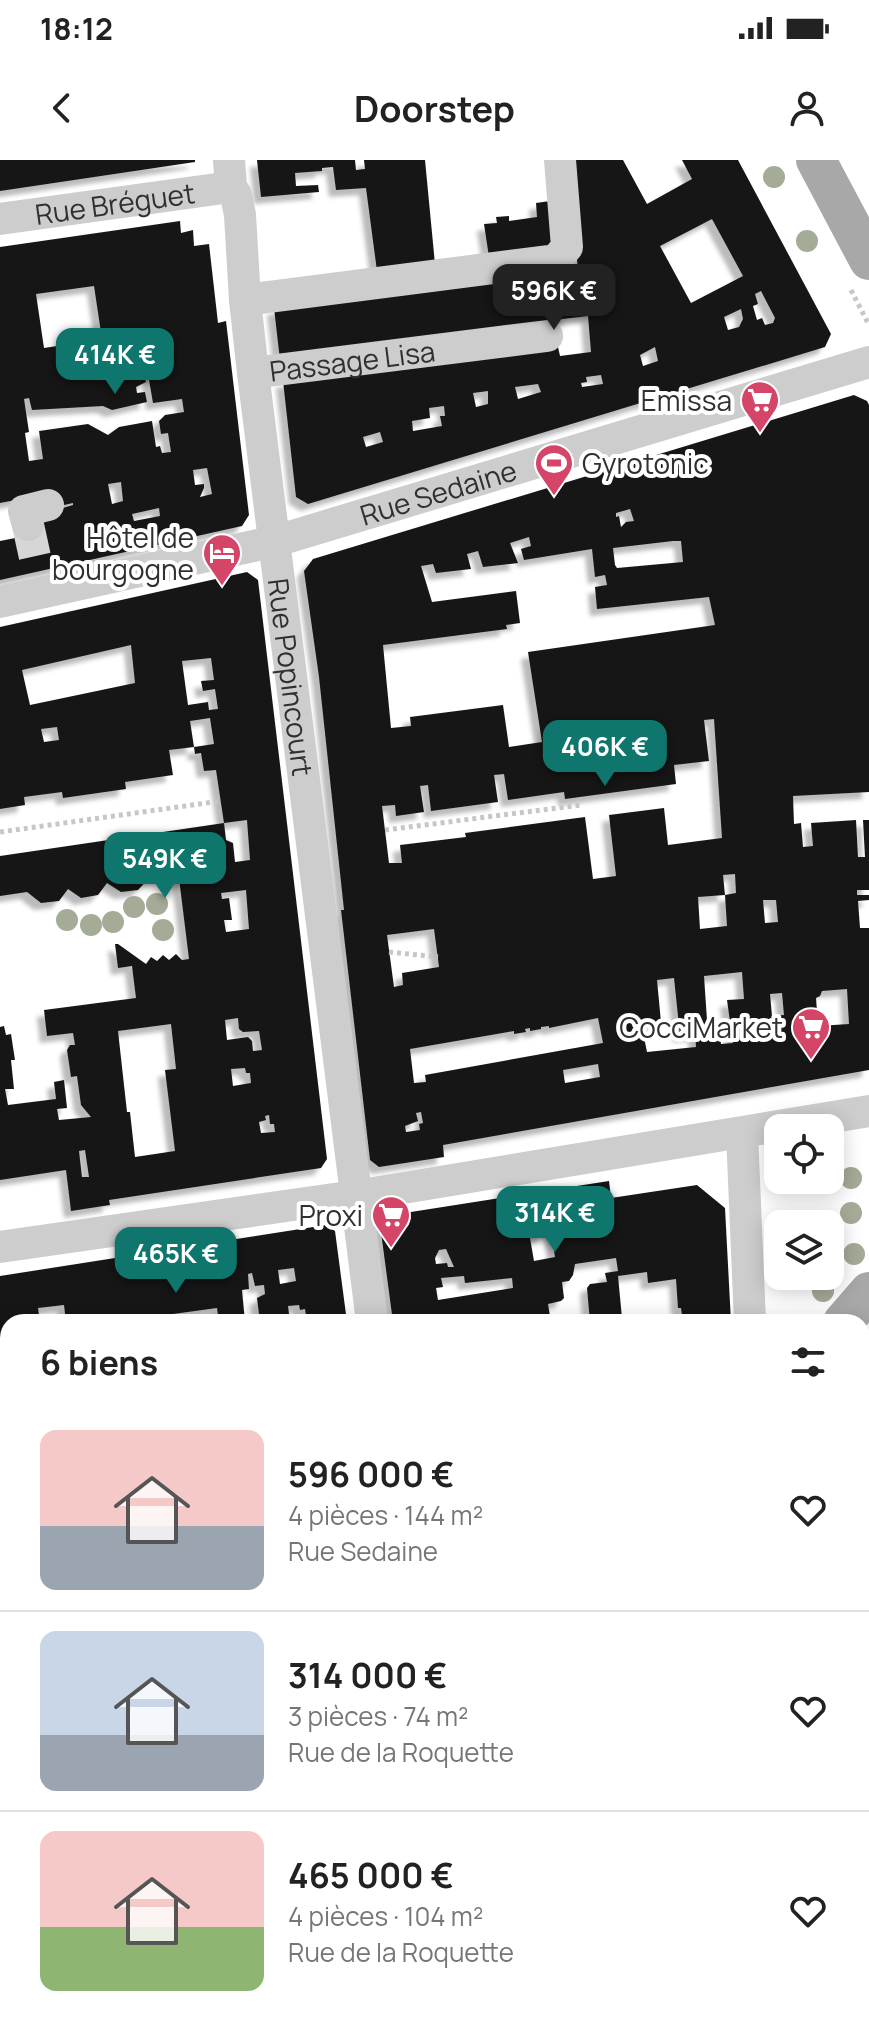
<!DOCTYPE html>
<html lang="fr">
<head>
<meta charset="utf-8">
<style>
  body { margin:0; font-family:Manrope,sans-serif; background:#f6f6f6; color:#222; height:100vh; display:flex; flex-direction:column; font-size:30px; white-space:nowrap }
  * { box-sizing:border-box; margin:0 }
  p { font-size:26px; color:#767676 }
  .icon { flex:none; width:44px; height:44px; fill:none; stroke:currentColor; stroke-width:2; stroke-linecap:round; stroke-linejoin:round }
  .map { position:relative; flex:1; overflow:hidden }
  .panel { position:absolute; left:0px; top:1154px; width:870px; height:712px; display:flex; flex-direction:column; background:#fff; border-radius:24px 24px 0 0; box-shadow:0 4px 20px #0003 }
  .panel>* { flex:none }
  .buttons { position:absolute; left:764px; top:954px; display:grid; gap:16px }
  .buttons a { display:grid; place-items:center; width:80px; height:80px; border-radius:16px; background:#fff; box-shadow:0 4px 20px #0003; font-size:40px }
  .price { position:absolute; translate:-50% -68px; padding:0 18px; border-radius:16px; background:#0f766e; color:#fff; font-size:26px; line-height:52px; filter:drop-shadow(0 2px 4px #0008) }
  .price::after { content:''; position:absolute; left:50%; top:48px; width:24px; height:18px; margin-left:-12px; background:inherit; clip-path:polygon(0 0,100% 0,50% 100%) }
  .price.on { background:#222; color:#fff }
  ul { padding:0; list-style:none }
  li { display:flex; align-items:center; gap:24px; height:200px; padding:0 40px }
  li+li { border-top:2px solid #e0e0e0 }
  li span { display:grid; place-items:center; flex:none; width:224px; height:160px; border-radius:16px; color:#555 }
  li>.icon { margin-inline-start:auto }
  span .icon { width:96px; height:96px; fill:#fffc; stroke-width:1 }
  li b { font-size:34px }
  h2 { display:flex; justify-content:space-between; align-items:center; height:96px; padding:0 40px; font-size:34px }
  .status { display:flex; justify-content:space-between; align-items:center; height:56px; padding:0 40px; background:#fff; direction:ltr }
  .status svg { height:22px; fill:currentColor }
  header { display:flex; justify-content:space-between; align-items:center; height:104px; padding:0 40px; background:#fff; font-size:36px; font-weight:700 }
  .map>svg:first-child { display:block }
  .building { fill:#171717; fill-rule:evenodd; filter:url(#shadow) }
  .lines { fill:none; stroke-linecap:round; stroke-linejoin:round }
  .minor-tunnel { stroke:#d6d6d6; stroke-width:32; stroke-dasharray:32 16; stroke-linecap:butt }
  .path { stroke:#c7c7c7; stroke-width:5; stroke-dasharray:4 4; stroke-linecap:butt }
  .minor { stroke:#cdcdcd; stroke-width:32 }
  .major { stroke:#a8a8a8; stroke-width:40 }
  .tree { fill:#a4ab96 }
  .labels { text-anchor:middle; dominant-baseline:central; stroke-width:8; stroke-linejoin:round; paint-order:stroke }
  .street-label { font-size:28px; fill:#303030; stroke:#fff }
  .poi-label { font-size:28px; fill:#303030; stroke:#fff; text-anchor:end }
</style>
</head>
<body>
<div class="status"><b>18:12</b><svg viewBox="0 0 49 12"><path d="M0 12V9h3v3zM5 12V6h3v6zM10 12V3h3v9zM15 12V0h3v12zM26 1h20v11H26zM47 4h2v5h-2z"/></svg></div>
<header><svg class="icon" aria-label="back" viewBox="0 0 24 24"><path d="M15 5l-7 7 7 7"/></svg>Doorstep<svg class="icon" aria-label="person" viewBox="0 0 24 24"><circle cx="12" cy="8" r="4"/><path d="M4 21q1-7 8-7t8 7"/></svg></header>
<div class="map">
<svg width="869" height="1866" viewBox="0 0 869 1866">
  <defs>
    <filter id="shadow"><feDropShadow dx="-7" dy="7" stdDeviation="2" flood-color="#0004"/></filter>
  </defs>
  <rect width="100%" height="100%" fill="#fff"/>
  <g class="building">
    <polygon points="0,0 195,0 195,2 0,31"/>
    <polygon points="257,0 355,0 356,10 365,9 364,0 425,0 435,104 377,111 366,28 336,30 333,7 322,8 322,11 295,13 296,26 318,25 319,32 261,37"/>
    <path d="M567 0H623L647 44 692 19 682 0H738L831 174 825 187 308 344 296 337 283 221 543 186 558 187 560 196 591 192 588 156 554 160 551 165 280 200 274 148 578 110ZM712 59 743 116 691 143 660 86ZM761 131 775 158 773 163 765 165 762 158 757 160 753 146 758 144 755 134ZM741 149 743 159 739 167 728 170 724 157ZM655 187 658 201 643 206 640 195ZM601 215 603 224 582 227 581 223 587 222 586 217ZM538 224 541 232 518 239 515 227ZM488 231V244L476 247 473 233ZM444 246 445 256H440L442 266 413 271 412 261 430 258 429 248ZM380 272 383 282 366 287 363 277Z"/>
    <polygon points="557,40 559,78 542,90 489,97 484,64 497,63 496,57 509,56 509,61 537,57 536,43"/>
    <path d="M180 61 181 73 193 70 194 86 209 84 218 163 226 161 249 355 242 366 0 420V381L20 377 56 350 73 345V343L55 347 52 333 0 343V87ZM94 126 102 179 44 188 36 134ZM144 214H148L153 243 182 239 184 252 165 255 159 261 161 274 168 273 171 292 162 293 160 286 156 287 152 261 119 267 108 275 88 264 39 271 43 299 29 301 25 273 29 272 24 239 29 238 32 250 103 246 112 250 147 242 145 232 137 233 136 227 146 222ZM207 308 212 334 200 337 204 328V324L195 325 193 310ZM121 322 123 341 112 344 108 324ZM159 348 160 356 134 361 132 354Z"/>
    <path d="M854 235 867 241 869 245V632L793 636 794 664 801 663 803 687 813 686 811 663 856 660 858 697H865L863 660H869V730H857V735H869V740L858 741 860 768H869V910L443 985 444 997 379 1007 370 1000 341 750H344L319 517 304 411 313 399ZM630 349 634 361 626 362 621 367 619 356 616 357V353ZM529 377 531 386 521 389 524 400 592 389 595 417 605 415 607 425 595 427 597 449 709 437 715 465 528 492 542 582 509 587 503 545 410 557 411 566 391 568 383 485 507 469 506 465 520 463 516 431 432 442 421 406 433 404 436 413 471 409 467 394 478 391 483 407 518 403 510 383ZM673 381H681L683 402 617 408 615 405 613 388ZM714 559 722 678 668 685 664 648 609 655 616 716 593 719 585 657 465 673 466 677 400 685 402 703H389L382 646 395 645 396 656 424 652 420 626 428 625 431 651 498 642 494 615 504 614 508 640 564 632 565 639 676 624 674 605 709 601 704 560ZM735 714 736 733 725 735 723 715ZM725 735 727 766 700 769 698 737ZM763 740H776L778 762 765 763ZM434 769 439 807 402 813 403 825 394 827 387 775ZM742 812 744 839 727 840 733 883 721 884 718 860H707L704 816ZM674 818 680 875 695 874 696 887 647 892 642 867H631L661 862 657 820ZM847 829 849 864 818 866 816 838 820 836 822 831ZM782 833 784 855 772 856 770 834ZM598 858 603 883 425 915 426 922 414 923 410 889 514 871V874L526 872 525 869 530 868V871L541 869V867L549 866V868ZM598 904 600 917 565 923 563 910ZM421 952 423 963 419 964 420 970 406 972 405 966 418 961 416 953Z"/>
    <path d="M247 412 258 420 327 999 321 1008 109 1040 110 1045 71 1051 66 1010 0 1020V867L4 866 6 875 11 874 15 900H11L14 929H5L8 945 56 939 54 922 64 920 67 948 57 949 59 960 91 957 81 945 77 916 71 917 67 890 70 885H75L73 873 47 876 44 850 136 838 132 806 118 808 115 784H118L146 804 151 797 157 801 163 795 169 800 176 794 182 800 189 799 178 710 172 711V714L149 718 138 730 121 732 107 723 98 735 81 738 68 729 59 741 41 743 27 732 0 736V696L224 663 226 680 233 683 235 702 250 700 247 660 224 663 216 610 204 611 201 593 195 594 194 587 169 590 173 615 125 622 126 629 63 638 62 632 24 637 25 645 0 649V467ZM131 485 135 523 30 545 22 510ZM211 498 214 520 201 521 203 531 215 529 218 549 209 550 208 542 188 545 182 501ZM210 558 214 584 194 587 190 561ZM57 567 59 580 44 582 41 569ZM246 730 249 769 226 772 224 760H232L229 738 222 739 221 733ZM238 858 239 869 243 872 259 871 262 890 253 891 252 881 248 877 227 880 225 860ZM171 864 176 909 165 910 175 991 135 997 130 952H127L118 871ZM245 908 246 913H250L251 923 233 926 231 909ZM269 955 270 964H274L275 972 261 973 259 962 266 960 265 956ZM85 990 89 1017H82L79 991Z"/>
    <path d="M609 1021 611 1038 697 1025 725 1048 731 1162H683L681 1148H678L676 1119 648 1123 647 1112 618 1116 622 1158 638 1157V1162H590L587 1128 590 1124 607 1122 605 1113 618 1111 616 1098 575 1104 573 1115 569 1121 562 1122 564 1138 561 1141 548 1144 551 1162H393L379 1057ZM551 1071 555 1097 534 1101 530 1078 544 1076V1072ZM446 1089 454 1107H448L447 1103 436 1104 435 1098 439 1090ZM464 1116 465 1123 512 1118 513 1128 438 1140 436 1128 443 1127 441 1118Z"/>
    <path d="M326 1065 335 1071 347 1162H307L305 1149 300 1150 299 1145 288 1146 290 1162H260L257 1138 265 1134 264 1125 255 1126 252 1113 248 1114 249 1129 242 1130 245 1162H219L217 1148 173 1154 174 1162H66L64 1145 38 1148 40 1162H8V1400L0 1403V1116ZM294 1108 296 1121 280 1124 278 1110Z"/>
    <polygon points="869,1207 869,1338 867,1338 866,1323 862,1320 862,1216"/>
    <polygon points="869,1354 869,1405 862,1405 862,1362"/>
    <rect x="862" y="1420" width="7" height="268"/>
    <polygon points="8,1426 8,1470 6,1470 1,1427"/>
    <polygon points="862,1756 869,1756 869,1866 841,1866 841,1858 862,1858"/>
    <polygon points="40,1858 171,1858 164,1866 41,1866"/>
    <polygon points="304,1858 366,1858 361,1864 363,1866 297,1866"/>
    <polygon points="393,1858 439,1858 440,1866 394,1866"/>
    <polygon points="496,1858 535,1858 536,1866 497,1866"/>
    <polygon points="570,1858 718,1858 719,1864 572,1866"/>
  </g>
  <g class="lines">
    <polyline class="minor-tunnel" points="28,365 38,411"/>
    <g class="path">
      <polyline points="851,130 869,165"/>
      <polyline points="385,670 581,645"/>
      <polyline points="0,672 221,641"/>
      <polyline points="389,792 438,797"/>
      <polyline points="0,1411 8,1410"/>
    </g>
    <g class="minor">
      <path id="s1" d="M229 0 231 27 236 35 240 55 245 140 253 213 372 1162"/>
      <path id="s2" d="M0 59 231 27"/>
      <polyline points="245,140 556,100 567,87 560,0"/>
      <path id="s3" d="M253 213 547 176"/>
      <polyline points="28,365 24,351 48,345"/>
      <path id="s4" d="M0 442 276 381 869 202"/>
      <polyline points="742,973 750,1162"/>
      <polyline points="0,1087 355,1036 869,951"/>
      <polyline points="0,1595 8,1663"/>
      <polyline points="26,1858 26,1866"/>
      <polyline points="461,1858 462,1866"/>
    </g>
    <g class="major">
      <polyline points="816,0 869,100"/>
      <polyline points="843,1162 869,1132"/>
      <polyline points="231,1866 238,1858"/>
    </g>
  </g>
  <g class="tree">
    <circle cx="774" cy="17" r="11"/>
    <circle cx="807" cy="81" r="11"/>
    <circle cx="157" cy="744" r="11"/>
    <circle cx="134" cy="747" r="11"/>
    <circle cx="67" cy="760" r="11"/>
    <circle cx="113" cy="762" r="11"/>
    <circle cx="91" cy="765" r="11"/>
    <circle cx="163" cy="770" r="11"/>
    <circle cx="851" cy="1018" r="11"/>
    <circle cx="851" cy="1053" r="11"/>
    <circle cx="854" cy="1094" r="11"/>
    <circle cx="823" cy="1131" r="11"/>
  </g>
  <defs>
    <symbol id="supermarket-pin" viewBox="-11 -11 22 30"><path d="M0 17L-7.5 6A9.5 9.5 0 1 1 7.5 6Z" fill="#d44568" stroke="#fff"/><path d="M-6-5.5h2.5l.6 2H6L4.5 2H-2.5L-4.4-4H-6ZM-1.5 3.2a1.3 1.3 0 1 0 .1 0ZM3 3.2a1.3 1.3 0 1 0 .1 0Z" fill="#fff"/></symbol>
    <symbol id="stadium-pin" viewBox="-11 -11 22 30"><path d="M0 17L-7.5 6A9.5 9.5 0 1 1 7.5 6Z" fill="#d44568" stroke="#fff"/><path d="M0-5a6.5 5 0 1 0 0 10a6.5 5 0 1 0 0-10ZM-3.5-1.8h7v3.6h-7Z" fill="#fff"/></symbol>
    <symbol id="hotel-pin" viewBox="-11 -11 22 30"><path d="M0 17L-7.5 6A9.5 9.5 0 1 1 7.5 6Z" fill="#d44568" stroke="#fff"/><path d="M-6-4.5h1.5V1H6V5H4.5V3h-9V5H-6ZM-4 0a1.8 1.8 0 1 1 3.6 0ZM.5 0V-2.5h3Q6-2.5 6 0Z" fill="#fff"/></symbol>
  </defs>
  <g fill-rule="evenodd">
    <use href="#supermarket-pin" x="738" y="218" width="44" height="60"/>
    <use href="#stadium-pin" x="532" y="281" width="44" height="60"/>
    <use href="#hotel-pin" x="200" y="371" width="44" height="60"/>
    <use href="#supermarket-pin" x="789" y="845" width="44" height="60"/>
    <use href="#supermarket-pin" x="369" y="1033" width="44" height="60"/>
  </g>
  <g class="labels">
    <g class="street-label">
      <text stroke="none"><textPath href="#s2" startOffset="116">Rue Bréguet</textPath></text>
      <text stroke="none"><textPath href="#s3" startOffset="100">Passage Lisa</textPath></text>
      <text stroke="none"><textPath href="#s4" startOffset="452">Rue Sedaine</textPath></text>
      <text stroke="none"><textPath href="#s1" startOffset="522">Rue Popincourt</textPath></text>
    </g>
    <g class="poi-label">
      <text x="732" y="240">Emissa</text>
      <text x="582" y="303" text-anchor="start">Gyrotonic</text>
      <text x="194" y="377">Hôtel de<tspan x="194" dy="32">bourgogne</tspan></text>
      <text x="783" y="867">CocciMarket</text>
      <text x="363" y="1055">Proxi</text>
    </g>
  </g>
</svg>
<div class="buttons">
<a><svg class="icon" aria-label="locate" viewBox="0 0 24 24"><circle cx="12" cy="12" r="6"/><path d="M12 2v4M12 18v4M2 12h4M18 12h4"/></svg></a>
<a><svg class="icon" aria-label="layers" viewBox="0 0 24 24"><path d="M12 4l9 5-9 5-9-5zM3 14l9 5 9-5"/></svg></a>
</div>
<b class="price on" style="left:554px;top:172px">596K €</b>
<b class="price" style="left:115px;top:236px">414K €</b>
<b class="price" style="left:605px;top:628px">406K €</b>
<b class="price" style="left:165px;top:740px">549K €</b>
<b class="price" style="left:555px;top:1094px">314K €</b>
<b class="price" style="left:176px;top:1135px">465K €</b>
<section class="panel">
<h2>6 biens<svg class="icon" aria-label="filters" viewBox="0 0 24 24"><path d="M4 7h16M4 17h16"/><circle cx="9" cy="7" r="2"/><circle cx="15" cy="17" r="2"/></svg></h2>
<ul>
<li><span style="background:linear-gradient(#f6c9c9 60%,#9aa5b1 0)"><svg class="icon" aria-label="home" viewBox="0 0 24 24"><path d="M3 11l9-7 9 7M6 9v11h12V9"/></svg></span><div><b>596 000 €</b><p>4 pièces · 144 m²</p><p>Rue Sedaine</p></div><svg class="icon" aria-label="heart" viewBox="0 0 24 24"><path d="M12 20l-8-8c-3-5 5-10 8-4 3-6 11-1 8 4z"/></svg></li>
<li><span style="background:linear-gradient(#c9d6e8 65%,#9aa5b1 0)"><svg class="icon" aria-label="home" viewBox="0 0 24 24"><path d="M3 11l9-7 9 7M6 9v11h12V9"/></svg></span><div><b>314 000 €</b><p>3 pièces · 74 m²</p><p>Rue de la Roquette</p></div><svg class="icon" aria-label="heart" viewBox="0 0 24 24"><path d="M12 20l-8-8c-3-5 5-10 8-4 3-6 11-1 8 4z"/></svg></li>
<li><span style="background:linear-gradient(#f6c9c9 60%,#8fb573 0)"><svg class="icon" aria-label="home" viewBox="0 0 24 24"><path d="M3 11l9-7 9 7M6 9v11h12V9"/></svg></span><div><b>465 000 €</b><p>4 pièces · 104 m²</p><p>Rue de la Roquette</p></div><svg class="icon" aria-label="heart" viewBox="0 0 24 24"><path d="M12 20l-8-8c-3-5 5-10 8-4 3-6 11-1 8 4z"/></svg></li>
</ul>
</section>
</div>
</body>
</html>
